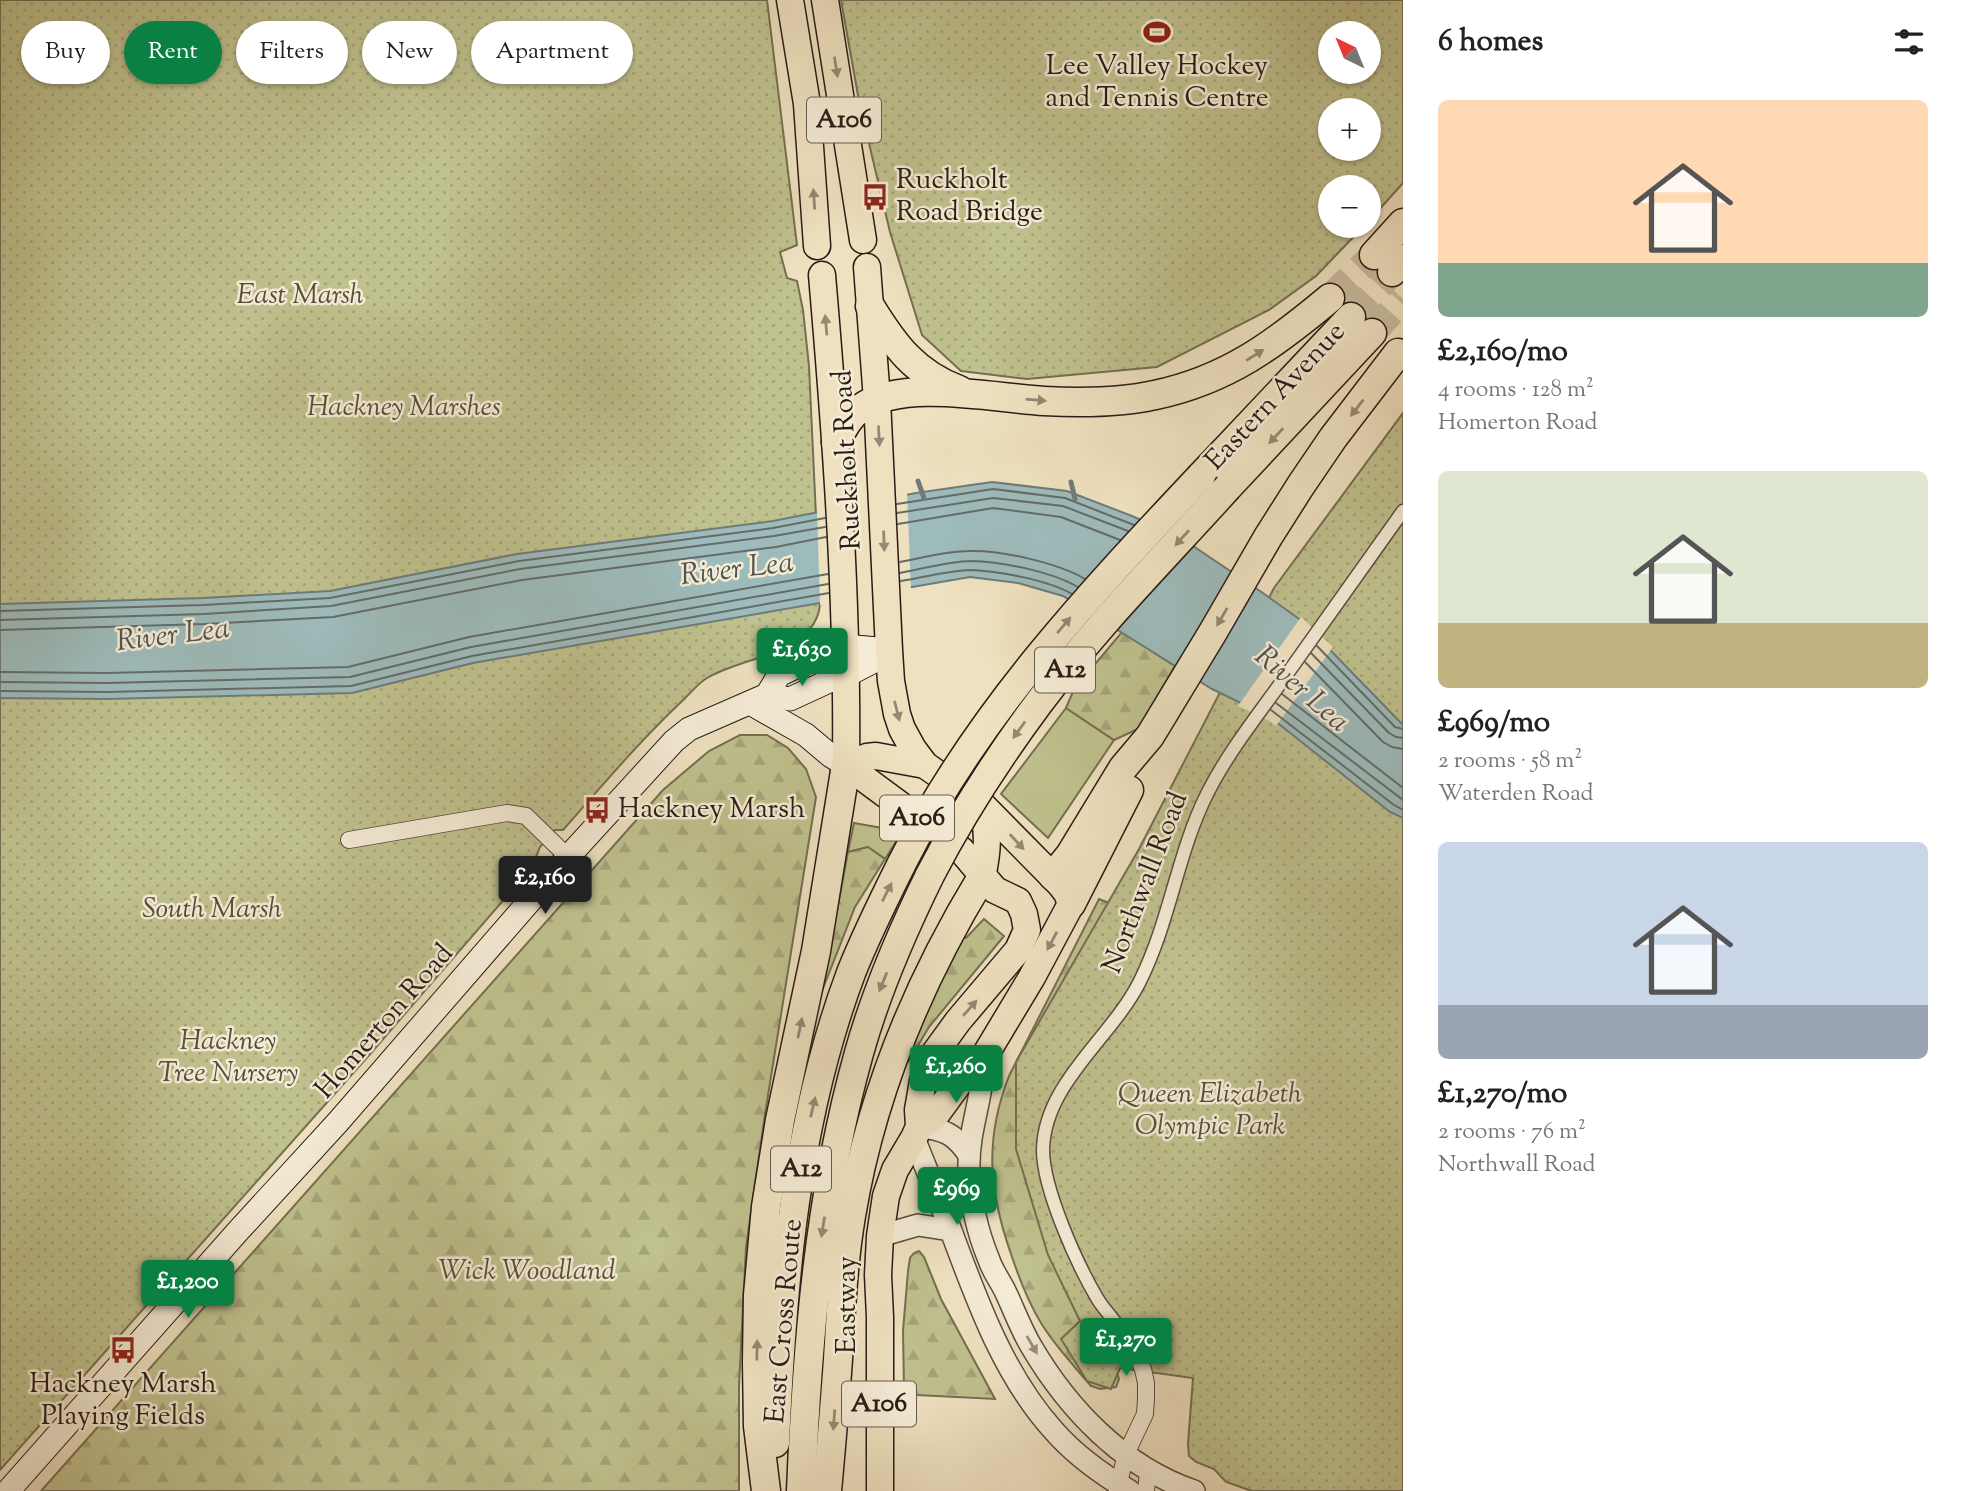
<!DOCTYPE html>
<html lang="en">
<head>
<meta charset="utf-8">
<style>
  body { margin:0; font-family:"Sorts Mill Goudy",serif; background:#f6f6f6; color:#222; height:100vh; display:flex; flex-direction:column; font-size:26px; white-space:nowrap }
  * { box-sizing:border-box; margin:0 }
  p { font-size:23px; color:#767676 }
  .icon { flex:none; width:38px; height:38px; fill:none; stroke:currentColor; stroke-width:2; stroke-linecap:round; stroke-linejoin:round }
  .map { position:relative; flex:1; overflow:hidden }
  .side { display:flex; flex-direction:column; background:#fff; width:560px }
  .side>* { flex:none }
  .hud { position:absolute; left:21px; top:21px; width:665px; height:63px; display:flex; gap:14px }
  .needle { width:46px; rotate:317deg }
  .buttons { position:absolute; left:1318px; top:21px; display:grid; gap:14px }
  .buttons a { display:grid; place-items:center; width:63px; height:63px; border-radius:50%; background:#fff; box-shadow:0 2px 5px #0004; font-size:35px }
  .price { position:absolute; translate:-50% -60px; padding:0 16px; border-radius:7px; background:#0b8043; color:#fff; font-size:23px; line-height:46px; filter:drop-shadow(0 2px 4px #0008) }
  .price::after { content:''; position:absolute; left:50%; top:42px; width:21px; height:16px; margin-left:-10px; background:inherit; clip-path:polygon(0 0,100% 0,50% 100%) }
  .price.current { background:#222; color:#fff }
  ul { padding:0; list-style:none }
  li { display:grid; align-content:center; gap:14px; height:371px; padding:0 35px }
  li span { display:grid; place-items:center; height:217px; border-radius:10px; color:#555 }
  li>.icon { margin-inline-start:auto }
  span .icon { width:126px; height:126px; fill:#fffc; stroke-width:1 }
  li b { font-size:30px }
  h2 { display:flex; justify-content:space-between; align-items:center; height:84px; padding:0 35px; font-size:30px }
  .tag { padding:0 24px; border-radius:32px; background:#fff; box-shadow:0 2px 5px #0004; font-size:24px; line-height:63px }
  .tag.current { background:#0b8043; color:#fff }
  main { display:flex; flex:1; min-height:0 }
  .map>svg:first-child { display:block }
  .grass { fill:#bfc18e; stroke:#746e52; stroke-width:2 }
  .forest { fill:url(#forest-firs); stroke:#746e52; stroke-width:2 }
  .park { fill:url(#park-dots); stroke:#746e52; stroke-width:2; fill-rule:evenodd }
  .water { fill:#9dbbbb; stroke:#6f7b79; stroke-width:2 }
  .pier { fill:#efe1c0 }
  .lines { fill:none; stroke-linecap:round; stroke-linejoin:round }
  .shore { stroke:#636c68; stroke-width:2 }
  .stream { stroke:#6f7b79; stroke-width:5 }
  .trunk-tunnel { stroke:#c7ba9e; stroke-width:28; stroke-dasharray:28 14; stroke-linecap:butt }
  .pedestrian-casing { stroke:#5a4d40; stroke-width:15 }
  .minor-casing { stroke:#5a4d40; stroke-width:18 }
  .tertiary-casing { stroke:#5a4d40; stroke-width:24 }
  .secondary-casing { stroke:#291c16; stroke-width:25 }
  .primary-casing { stroke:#291c16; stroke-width:29 }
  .trunk-casing { stroke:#291c16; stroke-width:31 }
  .pedestrian { stroke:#f5ecd6; stroke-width:12 }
  .minor { stroke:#f5ecd6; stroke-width:16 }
  .tertiary { stroke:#f5ecd6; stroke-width:21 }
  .secondary { stroke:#f5ecd6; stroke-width:23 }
  .primary { stroke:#efe1c0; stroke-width:26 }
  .trunk { stroke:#efe1c0; stroke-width:28 }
  .trunk-bridge-casing { stroke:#291c16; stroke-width:31; stroke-linecap:butt }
  .trunk-bridge { stroke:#efe1c0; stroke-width:28 }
  .oneway { fill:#968874 }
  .oneway2 { fill:#998e80 }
  .labels { text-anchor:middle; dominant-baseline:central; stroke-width:5; stroke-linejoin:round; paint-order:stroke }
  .shield { fill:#f5ecd6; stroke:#665a50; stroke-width:2 }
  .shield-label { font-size:26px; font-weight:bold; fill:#291c16 }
  .poi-label { font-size:28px; fill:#291c16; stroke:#f5ecd6 }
  .park-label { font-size:28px; font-style:italic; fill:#564e3a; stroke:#f5ecd6 }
  .street-label { font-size:28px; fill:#291c16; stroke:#f5ecd6 }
  .water-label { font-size:30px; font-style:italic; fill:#525450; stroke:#f5ecd6 }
</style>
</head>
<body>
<main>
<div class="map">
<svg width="1403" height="1491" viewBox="0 0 1403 1491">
  <defs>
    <pattern id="forest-firs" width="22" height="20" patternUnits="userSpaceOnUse" patternTransform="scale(1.75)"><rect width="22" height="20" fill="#bfc18e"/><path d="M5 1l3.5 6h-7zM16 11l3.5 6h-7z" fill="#a4a57a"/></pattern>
    <pattern id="park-dots" width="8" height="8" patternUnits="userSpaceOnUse" patternTransform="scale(1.75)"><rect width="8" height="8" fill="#bfc18e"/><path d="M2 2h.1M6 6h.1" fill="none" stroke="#a4a57a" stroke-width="1.8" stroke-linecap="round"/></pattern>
  </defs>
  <rect width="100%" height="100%" fill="#efe1c0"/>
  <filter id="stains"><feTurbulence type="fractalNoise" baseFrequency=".00286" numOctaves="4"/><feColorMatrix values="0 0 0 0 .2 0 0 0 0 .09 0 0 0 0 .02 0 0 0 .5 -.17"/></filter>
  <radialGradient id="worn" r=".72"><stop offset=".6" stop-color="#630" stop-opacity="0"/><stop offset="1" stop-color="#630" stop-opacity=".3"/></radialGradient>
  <g class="grass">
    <polygon points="1066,708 1114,740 1048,838 1001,794"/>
    <polygon points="854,823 882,828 897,840 885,859 868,847 848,852"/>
  </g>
  <g class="forest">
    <polygon points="1122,632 1175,666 1138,729 1114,740 1066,708 1074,689"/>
    <polygon points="740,735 767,735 788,748 806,769 816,797 765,1114 746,1247 739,1386 739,1491 41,1491 663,790 709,751"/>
    <polygon points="868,847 885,859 855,907 822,991 848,852"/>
    <path d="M1099 899 1139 915 1115 1366 1119 1379 1116 1387 1100 1389 1091 1386C1074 1366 1055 1346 1041 1323 1028 1302 1019 1278 1011 1254 989 1191 984 1140 1009 1076Z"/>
    <polygon points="984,919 1004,936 929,1027 908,1062 919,1015 960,934 966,938"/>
    <polygon points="919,1251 924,1257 941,1299 995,1399 917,1395 904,1388 903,1331 908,1271 910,1258 914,1253"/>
  </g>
  <g class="park">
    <path d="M0 0H767L797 245 780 252 787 278 797 281 803 310 809 366 820 602C819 653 741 657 707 678 697 684 688 696 679 704 638 743 601 787 563 830H555L540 847 532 867 371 1053 0 1470Z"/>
    <path d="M841 0H1403V183L1369 221 1368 187H1330V226H1364L1316 276 1269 310 1157 367 1027 379 961 371 922 335 890 232 859 101ZM1368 33V72H1330V33ZM1330 110H1368V149H1330Z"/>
    <polygon points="1403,413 1403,1491 1252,1491 1226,1482 1214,1469 1196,1462 1189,1456 1188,1444 1193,1378 1120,1368 1111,1389 1087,1381 1061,1339 1080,1321 1048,1255 1016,1149 1016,1062 1139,849 1274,588"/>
  </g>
  <polygon class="water" points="992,482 1067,491 1132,516 1181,538 1260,591 1302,621 1403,725 1403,818 1390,812 1270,717 1212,689 1063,596 1018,583 970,577 473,663 352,693 107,699 0,698 0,604 203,598 330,591 517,554 773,521 916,493"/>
  <g class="pier">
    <polygon points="907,492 911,590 820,605 817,509"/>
    <polygon points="1301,617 1333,647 1276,726 1268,720 1238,706"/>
  </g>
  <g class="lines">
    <g class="shore">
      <polyline points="897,504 993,489 1065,498 1134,525"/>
      <polyline points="897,513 993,498 1063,506 1128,531"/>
      <polyline points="898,524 993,508 1061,517 1120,540"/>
      <path d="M900 562C922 558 947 551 969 551 1001 550 1058 563 1085 579"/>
      <path d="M900 573C921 569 951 561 971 561 1003 562 1050 571 1078 587"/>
      <path d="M901 581C921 578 951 570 971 570 998 571 1048 580 1072 594"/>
      <polyline points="0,611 203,605 330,598 519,561 773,528 825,518"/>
      <polyline points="0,620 204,614 331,606 520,569 774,536 825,527"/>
      <polyline points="0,630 204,624 333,617 522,580 776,547 826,537"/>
      <polyline points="1317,646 1395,727 1403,729"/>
      <polyline points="1311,653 1389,733 1396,737 1403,738"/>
      <polyline points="1305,662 1383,742 1392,747 1403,749"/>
      <polyline points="0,672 107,673 348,667 469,637 828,574"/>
      <polyline points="0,682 107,683 350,677 471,647 828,584"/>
      <polyline points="0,691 107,692 351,686 472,656 829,593"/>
      <polyline points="1282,694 1403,788"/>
      <polyline points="1276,703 1403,800"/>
      <polyline points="1271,710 1394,805 1403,810"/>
    </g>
    <g class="stream">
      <polyline points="918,481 924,498"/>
      <polyline points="1071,482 1075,499"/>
    </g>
    <g class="trunk-tunnel">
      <polyline points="1330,298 1374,255"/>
      <polyline points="1351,317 1392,272"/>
      <polyline points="1372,333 1403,299"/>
    </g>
    <defs>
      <path id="pedestrian" d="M1125 1347C1124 1342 1125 1336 1122 1332 1115 1320 1104 1310 1097 1298 1077 1264 1043 1189 1043 1150 1044 1084 1111 1038 1139 983 1170 922 1177 854 1207 794 1227 754 1255 719 1280 684 1321 626 1362 568 1403 511"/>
      <g id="minor">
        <polyline points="349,840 507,813 526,816 568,857"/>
        <polyline points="1117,1491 1126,1454 1145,1414 1146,1399 1146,1383 1143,1369 1137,1356 1125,1347"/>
        <polyline points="1146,1491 1148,1471"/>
      </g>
      <g id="tertiary">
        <path d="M984 1057C984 1095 968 1130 969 1167 970 1199 977 1231 989 1260 993 1272 1001 1282 1006 1293 1014 1310 1021 1329 1031 1346 1068 1409 1123 1467 1194 1491"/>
        <path d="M919 1127C944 1129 955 1134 969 1155"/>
        <path d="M914 1138C926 1168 938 1198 950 1228 976 1298 1003 1375 1054 1431 1075 1455 1103 1475 1130 1491"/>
        <polyline points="880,1236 918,1225 950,1230"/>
      </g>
      <g id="secondary">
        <polyline points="767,695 790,699 829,681 847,675 880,658 889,650"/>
        <polyline points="750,703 806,735 831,756 846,765"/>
        <polyline points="8,1491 239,1230 338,1122 568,857 674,741 689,729 767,695 779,675 814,658 844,646 889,650"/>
      </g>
      <g id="primary">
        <polyline points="790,0 807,104 817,246"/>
        <polyline points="825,0 863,240"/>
        <polyline points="867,267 877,400 889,650 891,681 897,714 902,729 913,749 925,765 982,805 1060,884 1067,893 1071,904 1032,977 984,1057 967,1072 935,1116 919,1127"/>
        <path d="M822 275C836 438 848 601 846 765"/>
        <polyline points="846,765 961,850 995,890 1018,901 1024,914 1027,930 1018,950 958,1021 934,1054 923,1081 918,1110 919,1127 914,1138 895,1170 886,1196 880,1236 878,1275 880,1317 880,1491"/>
        <polyline points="846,765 867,757 876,756 925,765"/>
        <path d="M982 877C988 850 989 832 982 805"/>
      </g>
      <g id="trunk">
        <polyline points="1374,255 1403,223"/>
        <polyline points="1392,272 1403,259"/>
        <path d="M870 306C894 345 915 374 959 390"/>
        <path d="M836 442C843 429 848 417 861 408 903 378 994 398 1044 401 1081 403 1119 403 1155 395 1227 380 1275 344 1330 298"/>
        <polyline points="1201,476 1351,317"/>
        <polyline points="1228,487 1372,333"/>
        <polyline points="1053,876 1070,855 1123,768 1150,736 1213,632 1268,537 1301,485 1333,438 1398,353"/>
        <polyline points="1071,904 1129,790"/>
        <path d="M775 1443C782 1285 795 1122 851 973 866 935 884 899 902 863"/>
        <polyline points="766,1491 758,1426 757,1362 758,1295 766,1207 780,1120 816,951 846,765"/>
        <path d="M801 1491C807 1344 819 1195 859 1053 876 992 902 932 930 875"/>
        <path d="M827 1491C831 1447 835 1403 838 1359 841 1311 843 1263 851 1216 871 1094 918 982 982 877"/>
      </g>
    </defs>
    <use href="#pedestrian" class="pedestrian-casing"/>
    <use href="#minor" class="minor-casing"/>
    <use href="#tertiary" class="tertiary-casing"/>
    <use href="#secondary" class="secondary-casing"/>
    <use href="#primary" class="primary-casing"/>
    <use href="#trunk" class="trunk-casing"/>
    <use href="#pedestrian" class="pedestrian"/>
    <use href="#minor" class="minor"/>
    <use href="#tertiary" class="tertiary"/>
    <use href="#secondary" class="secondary"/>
    <use href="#primary" class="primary"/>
    <use href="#trunk" class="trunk"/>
    <defs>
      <g id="trunk-bridge">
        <path d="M902 863C977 714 1088 596 1201 476"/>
        <path d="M930 875C961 815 998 758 1038 704 1095 627 1164 558 1228 487"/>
      </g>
    </defs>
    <use href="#trunk-bridge" class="trunk-bridge-casing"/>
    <use href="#trunk-bridge" class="trunk-bridge"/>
  </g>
  <defs><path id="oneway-solid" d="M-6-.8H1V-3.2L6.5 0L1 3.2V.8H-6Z" transform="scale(1.75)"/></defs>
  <g class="oneway">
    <use href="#oneway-solid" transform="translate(836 67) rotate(81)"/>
    <use href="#oneway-solid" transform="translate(814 199) rotate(-94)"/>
    <use href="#oneway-solid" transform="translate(826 325) rotate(-95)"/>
    <use href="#oneway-solid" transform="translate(1255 355) rotate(-32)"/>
    <use href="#oneway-solid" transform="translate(1036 400) rotate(5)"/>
    <use href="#oneway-solid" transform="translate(1357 408) rotate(128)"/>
    <use href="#oneway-solid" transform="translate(879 436) rotate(87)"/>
    <use href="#oneway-solid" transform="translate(1276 436) rotate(133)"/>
    <use href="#oneway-solid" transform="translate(1182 538) rotate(132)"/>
    <use href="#oneway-solid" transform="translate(884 541) rotate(88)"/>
    <use href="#oneway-solid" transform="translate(1222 617) rotate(120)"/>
    <use href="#oneway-solid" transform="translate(1064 625) rotate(-50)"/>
    <use href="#oneway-solid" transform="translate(897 711) rotate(76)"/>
    <use href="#oneway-solid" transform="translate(1019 730) rotate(126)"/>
    <use href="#oneway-solid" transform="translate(1017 842) rotate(47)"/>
    <use href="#oneway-solid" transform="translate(887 892) rotate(-63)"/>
    <use href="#oneway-solid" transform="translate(1052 941) rotate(118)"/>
    <use href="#oneway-solid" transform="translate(883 982) rotate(112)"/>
    <use href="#oneway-solid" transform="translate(970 1008) rotate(-49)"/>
    <use href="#oneway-solid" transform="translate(800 1028) rotate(-78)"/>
    <use href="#oneway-solid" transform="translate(813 1107) rotate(-77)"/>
    <use href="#oneway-solid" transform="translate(823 1227) rotate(99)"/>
    <use href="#oneway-solid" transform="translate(757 1350) rotate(-89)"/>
    <use href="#oneway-solid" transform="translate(834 1420) rotate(94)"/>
  </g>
  <use class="oneway2" href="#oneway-solid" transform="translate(1032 1345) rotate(60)"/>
  <defs>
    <symbol id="stadium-bare" viewBox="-9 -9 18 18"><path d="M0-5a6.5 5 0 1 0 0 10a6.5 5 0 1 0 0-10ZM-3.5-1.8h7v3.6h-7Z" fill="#8f2418" stroke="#f5ecd6" stroke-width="2.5" paint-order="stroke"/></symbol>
    <symbol id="bus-bare" viewBox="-9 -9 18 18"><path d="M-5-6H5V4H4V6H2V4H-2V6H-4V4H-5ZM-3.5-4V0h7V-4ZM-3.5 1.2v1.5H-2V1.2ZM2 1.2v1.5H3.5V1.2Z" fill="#8f2418" stroke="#f5ecd6" stroke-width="2.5" paint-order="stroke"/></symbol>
  </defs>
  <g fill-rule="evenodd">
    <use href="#stadium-bare" x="1138" y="13" width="38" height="38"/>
    <use href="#bus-bare" x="856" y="178" width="38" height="38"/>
    <use href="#bus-bare" x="578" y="791" width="38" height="38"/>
    <use href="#bus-bare" x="104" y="1331" width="38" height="38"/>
  </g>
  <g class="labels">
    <g class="shield">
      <rect x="807" y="97.5" width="74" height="45" rx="5"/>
      <rect x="1035" y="647.5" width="60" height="45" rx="5"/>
      <rect x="880" y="795.5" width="74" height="45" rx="5"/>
      <rect x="771" y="1146.5" width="60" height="45" rx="5"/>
      <rect x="842" y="1381.5" width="74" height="45" rx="5"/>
    </g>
    <g class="shield-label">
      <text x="844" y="120">A106</text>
      <text x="1065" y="670">A12</text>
      <text x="917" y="818">A106</text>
      <text x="801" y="1169">A12</text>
      <text x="879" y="1404">A106</text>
    </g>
    <g class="poi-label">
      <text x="1157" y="67">Lee Valley Hockey<tspan x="1157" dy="32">and Tennis Centre</tspan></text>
      <text x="896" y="181" text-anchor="start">Ruckholt<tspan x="896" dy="32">Road Bridge</tspan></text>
      <text x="618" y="810" text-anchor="start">Hackney Marsh</text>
      <text x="123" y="1385">Hackney Marsh<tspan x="123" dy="32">Playing Fields</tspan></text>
    </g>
    <g class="park-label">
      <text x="300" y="296">East Marsh</text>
      <text x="404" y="408">Hackney Marshes</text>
      <text x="212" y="910">South Marsh</text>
      <text x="228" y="1042">Hackney<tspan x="228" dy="32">Tree Nursery</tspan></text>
      <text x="1210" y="1095">Queen Elizabeth<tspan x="1210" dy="32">Olympic Park</tspan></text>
      <text x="527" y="1272">Wick Woodland</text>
    </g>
    <g class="street-label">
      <text transform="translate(1276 397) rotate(-47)">Eastern Avenue</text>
      <text transform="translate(848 460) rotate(-93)">Ruckholt Road</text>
      <text transform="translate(1146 883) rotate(-69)">Northwall Road</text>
      <text transform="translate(385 1022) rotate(-49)">Homerton Road</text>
      <text transform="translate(848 1305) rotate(-90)">Eastway</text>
      <text transform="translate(785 1321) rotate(-85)">East Cross Route</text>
    </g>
    <g class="water-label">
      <text transform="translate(737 570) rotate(-7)">River Lea</text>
      <text transform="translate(173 636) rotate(-7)">River Lea</text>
      <text transform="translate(1301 690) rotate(41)">River Lea</text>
    </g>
  </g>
  <rect width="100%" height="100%" filter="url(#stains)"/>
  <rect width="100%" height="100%" fill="url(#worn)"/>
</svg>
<div class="buttons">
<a><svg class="needle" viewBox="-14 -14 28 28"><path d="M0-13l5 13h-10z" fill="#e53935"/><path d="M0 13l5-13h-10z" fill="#767676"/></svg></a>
<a>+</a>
<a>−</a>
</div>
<b class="price" style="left:802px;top:688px">£1,630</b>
<b class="price current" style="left:545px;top:916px">£2,160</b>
<b class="price" style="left:956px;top:1105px">£1,260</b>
<b class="price" style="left:957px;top:1227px">£969</b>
<b class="price" style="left:188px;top:1320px">£1,200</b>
<b class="price" style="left:1126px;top:1378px">£1,270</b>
<div class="hud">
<a class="tag">Buy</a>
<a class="tag current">Rent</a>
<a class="tag">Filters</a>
<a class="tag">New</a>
<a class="tag">Apartment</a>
</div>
</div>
<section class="side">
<h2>6 homes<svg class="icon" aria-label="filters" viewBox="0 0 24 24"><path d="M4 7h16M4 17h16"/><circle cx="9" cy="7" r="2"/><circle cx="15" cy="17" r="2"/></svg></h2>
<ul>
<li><span style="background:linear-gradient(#ffd9b3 75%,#7fa58c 0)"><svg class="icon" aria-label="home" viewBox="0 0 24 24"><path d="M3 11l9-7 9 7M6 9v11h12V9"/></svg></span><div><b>£2,160/mo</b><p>4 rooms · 128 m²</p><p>Homerton Road</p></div></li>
<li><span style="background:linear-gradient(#dfe7d0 70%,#c2b280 0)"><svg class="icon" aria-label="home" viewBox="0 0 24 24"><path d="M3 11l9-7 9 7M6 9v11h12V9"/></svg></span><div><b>£969/mo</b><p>2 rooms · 58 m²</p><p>Waterden Road</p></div></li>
<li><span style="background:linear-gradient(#c9d6e8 75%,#9aa5b1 0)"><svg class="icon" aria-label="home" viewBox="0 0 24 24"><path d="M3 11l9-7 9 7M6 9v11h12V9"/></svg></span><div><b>£1,270/mo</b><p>2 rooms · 76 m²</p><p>Northwall Road</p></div></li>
</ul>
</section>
</main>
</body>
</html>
